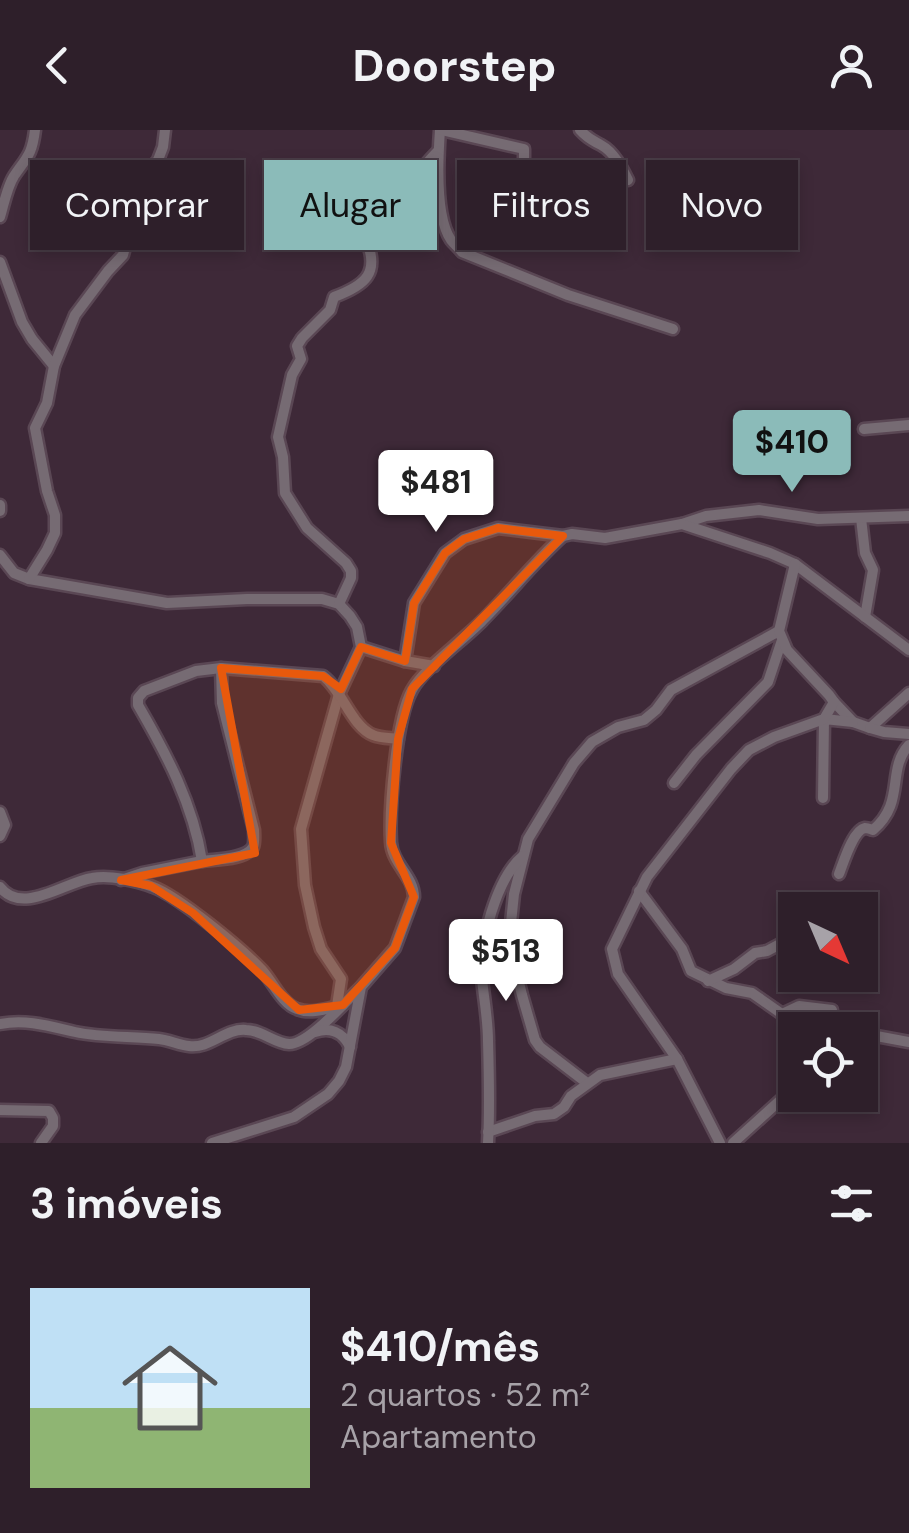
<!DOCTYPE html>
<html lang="pt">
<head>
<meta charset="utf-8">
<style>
  body { margin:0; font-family:"DM Sans",sans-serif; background:#3a2c36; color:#f1f3f6; height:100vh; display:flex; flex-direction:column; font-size:38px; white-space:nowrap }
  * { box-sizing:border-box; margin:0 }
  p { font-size:32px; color:#a7a2a8 }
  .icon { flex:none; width:55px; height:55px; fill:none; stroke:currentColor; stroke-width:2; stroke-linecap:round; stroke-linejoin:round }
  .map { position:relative; height:1013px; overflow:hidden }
  .details { display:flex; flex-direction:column; background:#2e1f2a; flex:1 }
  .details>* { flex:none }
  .top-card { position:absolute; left:30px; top:30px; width:850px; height:90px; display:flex; gap:20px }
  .needle { width:65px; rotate:136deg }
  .controls { position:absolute; left:778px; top:762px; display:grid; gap:20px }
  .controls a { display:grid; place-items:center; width:100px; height:100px; border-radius:0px; background:#2e1f2a; box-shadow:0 5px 15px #0003,0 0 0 2px #493d47; font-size:50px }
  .price { position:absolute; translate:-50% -85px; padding:0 22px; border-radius:10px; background:#fff; color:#222; font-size:32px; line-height:65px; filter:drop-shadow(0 2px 5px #0008) }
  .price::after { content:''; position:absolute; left:50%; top:60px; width:30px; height:22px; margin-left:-15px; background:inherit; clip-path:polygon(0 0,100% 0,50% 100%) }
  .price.active { background:#8bbbb9; color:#111 }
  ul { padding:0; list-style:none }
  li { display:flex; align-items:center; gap:30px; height:250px; padding:0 30px }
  li span { display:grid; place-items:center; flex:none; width:280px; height:200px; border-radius:0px; color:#555 }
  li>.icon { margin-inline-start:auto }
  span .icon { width:120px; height:120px; fill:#fffc; stroke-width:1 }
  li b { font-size:42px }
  h2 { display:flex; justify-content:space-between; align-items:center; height:120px; padding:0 30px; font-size:42px }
  .tag { padding:0 35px; border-radius:0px; background:#2e1f2a; box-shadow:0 5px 15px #0003,0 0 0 2px #493d47; font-size:35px; line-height:90px }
  .tag.active { background:#8bbbb9; color:#111 }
  header { display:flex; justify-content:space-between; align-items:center; height:130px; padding:0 30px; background:#2e1f2a; font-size:45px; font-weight:700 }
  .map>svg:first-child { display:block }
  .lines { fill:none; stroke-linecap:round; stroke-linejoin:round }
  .minor-casing { stroke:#5a4754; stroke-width:15 }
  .minor { stroke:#766b73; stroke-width:10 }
  .marked { fill:#e8590c; fill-opacity:0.2; stroke:#e8590c; stroke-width:8; stroke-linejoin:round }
</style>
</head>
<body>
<header><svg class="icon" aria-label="back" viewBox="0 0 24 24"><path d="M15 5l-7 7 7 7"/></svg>Doorstep<svg class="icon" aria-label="person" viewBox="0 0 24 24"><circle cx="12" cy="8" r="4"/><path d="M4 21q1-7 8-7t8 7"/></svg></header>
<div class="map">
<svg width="909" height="1013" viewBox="0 0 909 1013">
  <rect width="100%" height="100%" fill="#3e2938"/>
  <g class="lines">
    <defs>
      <g id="minor">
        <path d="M440 0C438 28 435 87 451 110 454 114 459 118 462 122L568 165 673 199"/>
        <polyline points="441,0 524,19 524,46"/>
        <path d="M580 0C588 9 592 10 601 15 614 22 622 38 628 50"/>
        <path d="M0 87C4 74 7 57 14 46 27 27 32 25 35 0"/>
        <polyline points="0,132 22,192 32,209 54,236"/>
        <polyline points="864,299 909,295"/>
        <polyline points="0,375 0,381"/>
        <polyline points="861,388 865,423 873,440 865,487"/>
        <polyline points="682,394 706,386 759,380 818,389 909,386"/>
        <polyline points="0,425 14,443 29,449 167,473 247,469 322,469 339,474 350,486 357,497 361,517 339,564 301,699 305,755 314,797 321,819 341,849 337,876"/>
        <polyline points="29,449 47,420 55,403 55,385 47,361 35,298 47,273 54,236 75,185 108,141 123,125 139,63 149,41 158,30 163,17 165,0"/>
        <path d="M339 474 351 448V441L346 433 307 398 285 363 283 327 278 307 292 245 301 229 297 216 302 208 330 180 334 167C366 155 380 143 366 109 363 102 361 101 365 94 372 80 389 72 400 62 413 50 425 34 438 21"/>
        <polyline points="361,517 405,531 434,536"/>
        <polyline points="405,531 414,473 445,423 464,409 498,398 563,406"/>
        <polyline points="834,572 853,592 870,598 909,563"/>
        <polyline points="870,598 884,602 909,604"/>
        <polyline points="674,653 696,625 768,552 782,510"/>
        <polyline points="823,668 824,589 853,592"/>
        <polyline points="0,682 5,695 0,706"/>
        <path d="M202 731C215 729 245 730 253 717 255 713 254 704 254 700L222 573 221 538"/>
        <path d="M839 744C843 734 853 700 865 698 868 698 870 699 873 700 906 672 886 640 909 615"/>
        <path d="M121 750 142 743 202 731C193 674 167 625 138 575V568L144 561 196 541 221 538 323 546C342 560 352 597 373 605 380 608 390 608 398 609"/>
        <path d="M0 757C22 786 65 752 92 748 109 745 136 750 153 757 178 766 242 819 262 840 273 852 282 874 297 879 311 885 329 878 343 875"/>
        <polyline points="639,761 682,819 691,841 726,858 752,863 782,884 799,876 832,880"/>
        <polyline points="708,851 734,839 755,823 767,821 795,806"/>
        <path d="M0 894C26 889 49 896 75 902 102 908 132 906 159 909 169 910 179 915 189 916 210 919 225 898 246 900 262 900 274 913 289 914 308 915 346 871 360 858"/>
        <path d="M315 902C330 897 343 902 350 917"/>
        <polyline points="860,910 871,905 909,912"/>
        <polyline points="587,953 540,917 535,910 522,865 509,812 514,764 528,709 574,633 592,612 618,597 644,590 656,580 671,560 779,501"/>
        <polyline points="0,980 49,981 53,988 53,996 41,1013"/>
        <polyline points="488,1002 535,986 554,984 564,977 571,966 600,945 677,929"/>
        <path d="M212 1013 294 987 328 964 339 951 346 937 361 857 395 818 414 767C414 746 392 734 391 712 389 679 396 588 412 560 423 539 465 509 483 490 510 463 534 432 563 406L572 404 605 408 682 394 697 399 770 423 795 434 909 520"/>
        <path d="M488 1013C490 979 489 945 488 911 488 890 484 869 482 849 478 815 497 747 523 726"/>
        <polyline points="720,1013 677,929 618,844 612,819 647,747 731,639 749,620 774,607 824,589 834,572 829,565 787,520 779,501 795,434"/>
        <polyline points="733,1013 795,957"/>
      </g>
    </defs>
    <use href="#minor" class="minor-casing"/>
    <use href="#minor" class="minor"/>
  </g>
  <path class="marked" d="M498 398 563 406 412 559 398 609 391 713 414 767 395 818 343 875 299 880 193 783 151 756 121 750 255 723 221 538 323 546 341 559 361 517 405 531 414 473 445 423 464 409Z"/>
</svg>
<div class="controls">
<a><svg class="needle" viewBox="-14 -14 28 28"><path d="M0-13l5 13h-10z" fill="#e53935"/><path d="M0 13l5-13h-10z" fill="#a7a2a8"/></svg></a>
<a><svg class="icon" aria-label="locate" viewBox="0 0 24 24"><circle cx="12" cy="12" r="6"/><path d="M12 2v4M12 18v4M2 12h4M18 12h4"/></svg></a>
</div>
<b class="price active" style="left:792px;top:365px">$410</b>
<b class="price" style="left:436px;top:405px">$481</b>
<b class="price" style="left:506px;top:874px">$513</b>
<div class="top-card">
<a class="tag">Comprar</a>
<a class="tag active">Alugar</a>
<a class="tag">Filtros</a>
<a class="tag">Novo</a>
</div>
</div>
<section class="details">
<h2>3 imóveis<svg class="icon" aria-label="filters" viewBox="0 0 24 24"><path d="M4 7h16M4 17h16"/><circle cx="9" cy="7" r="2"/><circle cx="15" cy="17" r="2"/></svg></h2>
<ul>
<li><span style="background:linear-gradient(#bfe0f5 60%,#8fb573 0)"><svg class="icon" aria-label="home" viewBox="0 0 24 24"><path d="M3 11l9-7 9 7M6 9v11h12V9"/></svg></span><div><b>$410/mês</b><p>2 quartos · 52 m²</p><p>Apartamento</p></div></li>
</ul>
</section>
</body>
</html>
